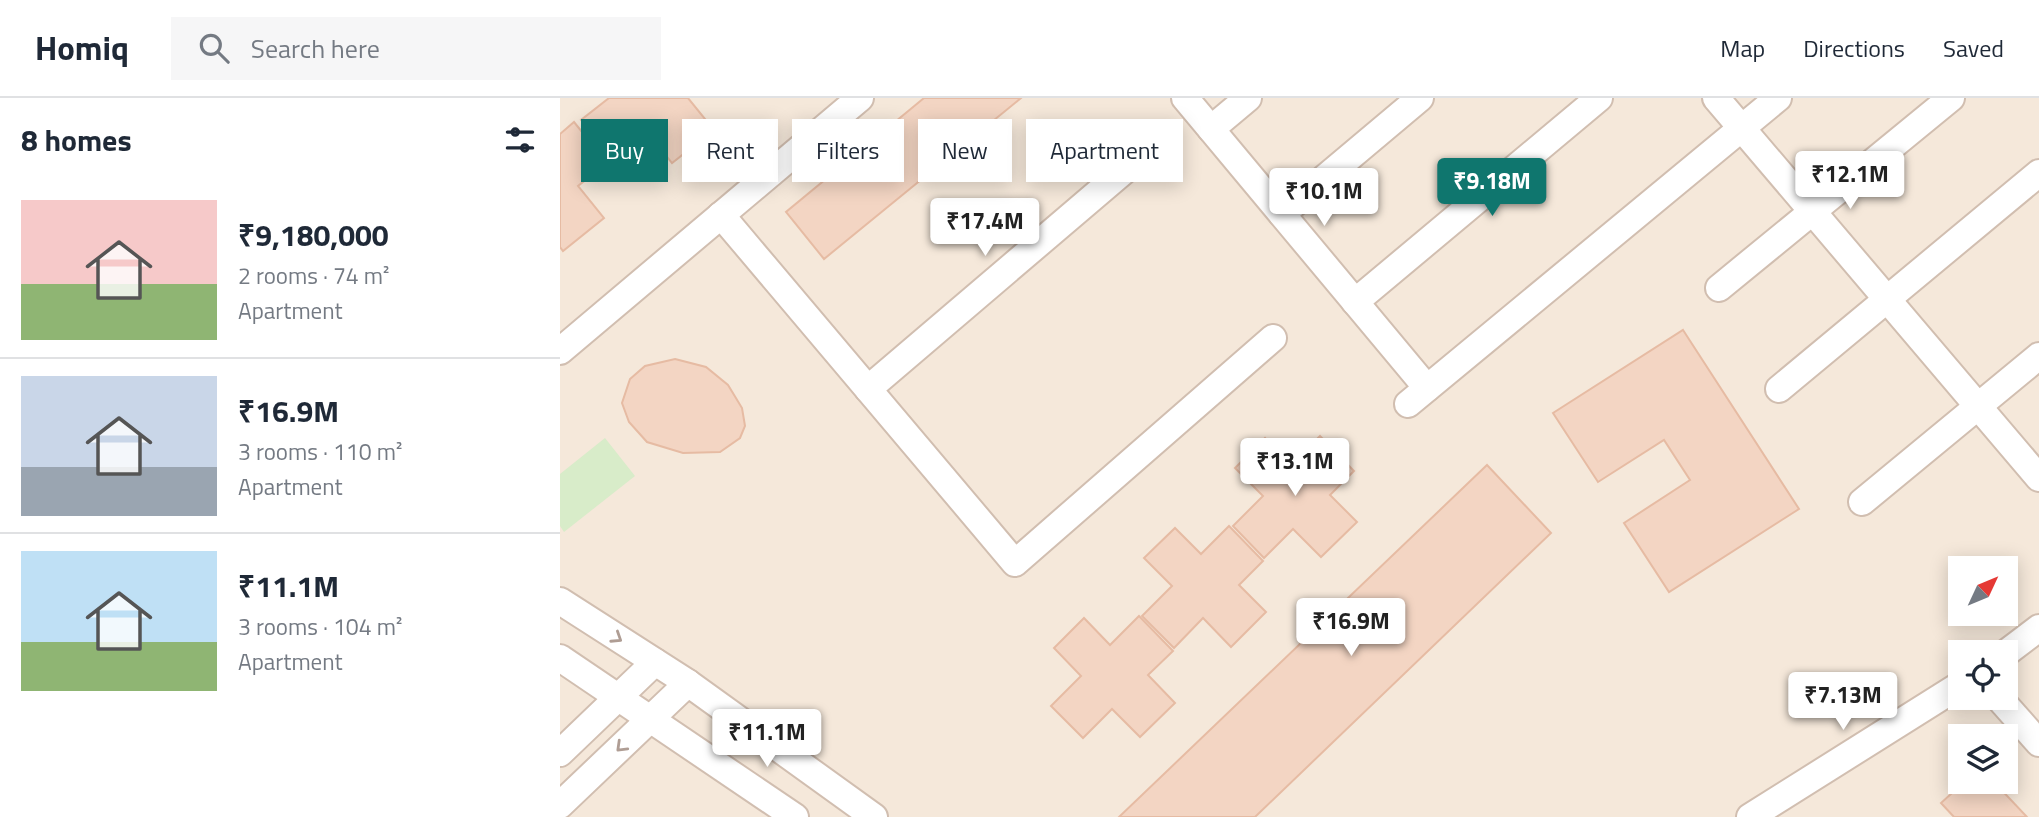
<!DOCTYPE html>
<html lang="en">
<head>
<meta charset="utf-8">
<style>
  body { margin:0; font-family:"Titillium Web",sans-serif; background:#f6f6f7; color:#1f2937; height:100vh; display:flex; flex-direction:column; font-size:26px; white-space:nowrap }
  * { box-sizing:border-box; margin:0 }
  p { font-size:23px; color:#747a83 }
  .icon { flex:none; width:38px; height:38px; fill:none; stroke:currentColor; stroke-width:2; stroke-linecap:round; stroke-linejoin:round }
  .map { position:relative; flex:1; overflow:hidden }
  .details { display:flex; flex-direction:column; background:#fff; width:560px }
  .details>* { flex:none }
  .banner { position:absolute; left:21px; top:21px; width:665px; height:63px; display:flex; gap:14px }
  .needle { width:46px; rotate:46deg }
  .buttons { position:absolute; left:1388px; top:458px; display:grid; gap:14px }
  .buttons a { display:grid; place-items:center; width:70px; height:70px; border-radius:0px; background:#fff; box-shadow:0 4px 18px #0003; font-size:35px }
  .price { position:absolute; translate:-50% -60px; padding:0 16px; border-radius:7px; background:#fff; color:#222; font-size:23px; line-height:46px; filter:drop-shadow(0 2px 4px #0008) }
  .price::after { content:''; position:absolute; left:50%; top:42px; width:21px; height:16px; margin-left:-10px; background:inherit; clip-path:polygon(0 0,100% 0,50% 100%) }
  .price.selected { background:#0f766e; color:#fff }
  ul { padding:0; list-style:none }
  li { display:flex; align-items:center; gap:21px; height:175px; padding:0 21px }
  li+li { border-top:2px solid #e0e1e3 }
  li span { display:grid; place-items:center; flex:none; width:196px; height:140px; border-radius:0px; color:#555 }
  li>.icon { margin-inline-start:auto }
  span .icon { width:84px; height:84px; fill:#fffc; stroke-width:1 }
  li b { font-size:30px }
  h2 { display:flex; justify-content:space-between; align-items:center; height:84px; padding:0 21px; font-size:30px }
  .tag { padding:0 24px; border-radius:0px; background:#fff; box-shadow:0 4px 18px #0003; font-size:24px; line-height:63px }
  .tag.selected { background:#0f766e; color:#fff }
  header { display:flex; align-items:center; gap:42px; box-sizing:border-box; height:98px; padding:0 35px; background:#fff; border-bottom:2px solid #e0e1e3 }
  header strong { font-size:33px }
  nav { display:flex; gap:38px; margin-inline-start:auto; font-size:24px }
  .search { width:490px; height:63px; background:#f6f6f7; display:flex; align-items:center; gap:18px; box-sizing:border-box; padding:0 24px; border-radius:0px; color:#747a83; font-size:26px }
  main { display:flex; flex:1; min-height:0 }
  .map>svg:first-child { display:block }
  .residential { fill:#f5e8da; fill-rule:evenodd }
  .green { fill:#d8ecc9 }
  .building { fill:#f3d5c3; stroke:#e6bba3; stroke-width:2 }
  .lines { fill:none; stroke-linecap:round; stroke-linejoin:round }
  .minor-casing { stroke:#d1beb0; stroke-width:30 }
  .minor { stroke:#fff; stroke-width:26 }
  .oneway { stroke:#af9d94 }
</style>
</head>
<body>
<header>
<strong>Homiq</strong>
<div class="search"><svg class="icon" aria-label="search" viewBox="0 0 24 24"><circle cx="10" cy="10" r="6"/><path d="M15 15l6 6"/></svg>Search here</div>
<nav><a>Map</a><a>Directions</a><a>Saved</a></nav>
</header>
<main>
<section class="details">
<h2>8 homes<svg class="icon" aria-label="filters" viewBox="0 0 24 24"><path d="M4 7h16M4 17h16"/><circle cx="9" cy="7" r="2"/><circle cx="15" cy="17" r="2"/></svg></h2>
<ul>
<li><span style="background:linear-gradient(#f6c9c9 60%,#8fb573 0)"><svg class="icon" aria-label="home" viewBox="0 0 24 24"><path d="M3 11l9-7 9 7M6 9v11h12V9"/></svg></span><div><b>₹9,180,000</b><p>2 rooms · 74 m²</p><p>Apartment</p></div></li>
<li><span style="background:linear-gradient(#c9d6e8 65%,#9aa5b1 0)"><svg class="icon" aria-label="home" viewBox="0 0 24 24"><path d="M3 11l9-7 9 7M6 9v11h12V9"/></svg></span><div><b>₹16.9M</b><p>3 rooms · 110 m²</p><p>Apartment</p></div></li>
<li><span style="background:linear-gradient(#bfe0f5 65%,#8fb573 0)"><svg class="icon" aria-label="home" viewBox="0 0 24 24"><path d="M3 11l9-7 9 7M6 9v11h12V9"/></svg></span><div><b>₹11.1M</b><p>3 rooms · 104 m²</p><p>Apartment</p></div></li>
</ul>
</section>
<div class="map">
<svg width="1479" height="719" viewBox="0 0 1479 719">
  <rect width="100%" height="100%" fill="#fdf6ec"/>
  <path class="residential" d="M0 0H1479V719H0ZM1400 471H1446V516H1400ZM1400 555H1446V600H1400ZM1400 639H1446V684H1400Z"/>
  <polygon class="green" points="45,340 75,378 4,434 0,428 0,376"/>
  <g class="building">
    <polygon points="49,0 128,0 154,32 112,65 86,32 52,60 21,22"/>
    <polygon points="364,0 461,0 264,161 226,114"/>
    <polygon points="14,24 47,65 18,88 44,120 3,153 0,149 0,36"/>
    <polygon points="1123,232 1239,411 1109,494 1064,425 1130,382 1104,342 1038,384 993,315"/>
    <polygon points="115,261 146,269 168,287 182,310 185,328 180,340 160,354 123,355 87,344 69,324 62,305 70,281 85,268"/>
    <polygon points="760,338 794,373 770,397 797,424 761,459 733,431 704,460 673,428 703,398 675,370 705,340 731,367"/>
    <polygon points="927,367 991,435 695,719 559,719"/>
    <polygon points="669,428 703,463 679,487 706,514 671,549 643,520 614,550 582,518 612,488 584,460 615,430 641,456"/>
    <polygon points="579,518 613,553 588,577 615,605 580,639 552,611 523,640 491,608 521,578 494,550 524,520 550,547"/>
    <polygon points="1404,684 1434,684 1467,719 1394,719 1381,705"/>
  </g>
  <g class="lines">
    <defs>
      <g id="minor">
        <polyline points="625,0 867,290"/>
        <polyline points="1156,0 1479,380"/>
        <polyline points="651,31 688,0"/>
        <polyline points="722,116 860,0"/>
        <polyline points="161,117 455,465 713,240"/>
        <polyline points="1159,190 1391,0"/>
        <polyline points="795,204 1039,0"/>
        <polyline points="0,253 300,0"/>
        <polyline points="308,291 573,65"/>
        <polyline points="1219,291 1479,75"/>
        <polyline points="848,306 1218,0"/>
        <polyline points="1302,404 1479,258"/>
        <polyline points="0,503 128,585 314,719"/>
        <polyline points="1446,555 1479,530"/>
        <polyline points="0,560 235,719"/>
        <polyline points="1439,600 1479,645"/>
        <polyline points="0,655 95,564"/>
        <polyline points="0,707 128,585"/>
        <polyline points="1190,719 1400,587"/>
      </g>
    </defs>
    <use href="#minor" class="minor-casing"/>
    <use href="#minor" class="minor"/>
  </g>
  <defs><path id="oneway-chevron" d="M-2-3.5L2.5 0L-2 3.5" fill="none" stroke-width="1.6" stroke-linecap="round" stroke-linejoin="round" transform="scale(1.75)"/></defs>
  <g class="oneway">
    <use href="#oneway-chevron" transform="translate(57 540) rotate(33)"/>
    <use href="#oneway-chevron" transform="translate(61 649) rotate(136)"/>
  </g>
</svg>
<div class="buttons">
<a><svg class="needle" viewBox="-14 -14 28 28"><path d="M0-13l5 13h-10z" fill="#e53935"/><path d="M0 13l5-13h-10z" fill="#747a83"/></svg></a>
<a><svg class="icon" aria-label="locate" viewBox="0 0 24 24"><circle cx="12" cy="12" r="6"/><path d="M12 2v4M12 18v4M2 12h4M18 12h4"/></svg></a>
<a><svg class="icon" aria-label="layers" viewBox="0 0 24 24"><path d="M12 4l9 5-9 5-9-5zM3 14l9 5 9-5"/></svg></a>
</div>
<b class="price" style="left:1290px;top:113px">₹12.1M</b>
<b class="price selected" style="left:932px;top:120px">₹9.18M</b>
<b class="price" style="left:764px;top:130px">₹10.1M</b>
<b class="price" style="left:425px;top:160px">₹17.4M</b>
<b class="price" style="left:735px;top:400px">₹13.1M</b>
<b class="price" style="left:791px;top:560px">₹16.9M</b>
<b class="price" style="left:1283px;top:634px">₹7.13M</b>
<b class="price" style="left:207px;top:671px">₹11.1M</b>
<div class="banner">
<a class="tag selected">Buy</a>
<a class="tag">Rent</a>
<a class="tag">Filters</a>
<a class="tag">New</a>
<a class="tag">Apartment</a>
</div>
</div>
</main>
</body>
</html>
